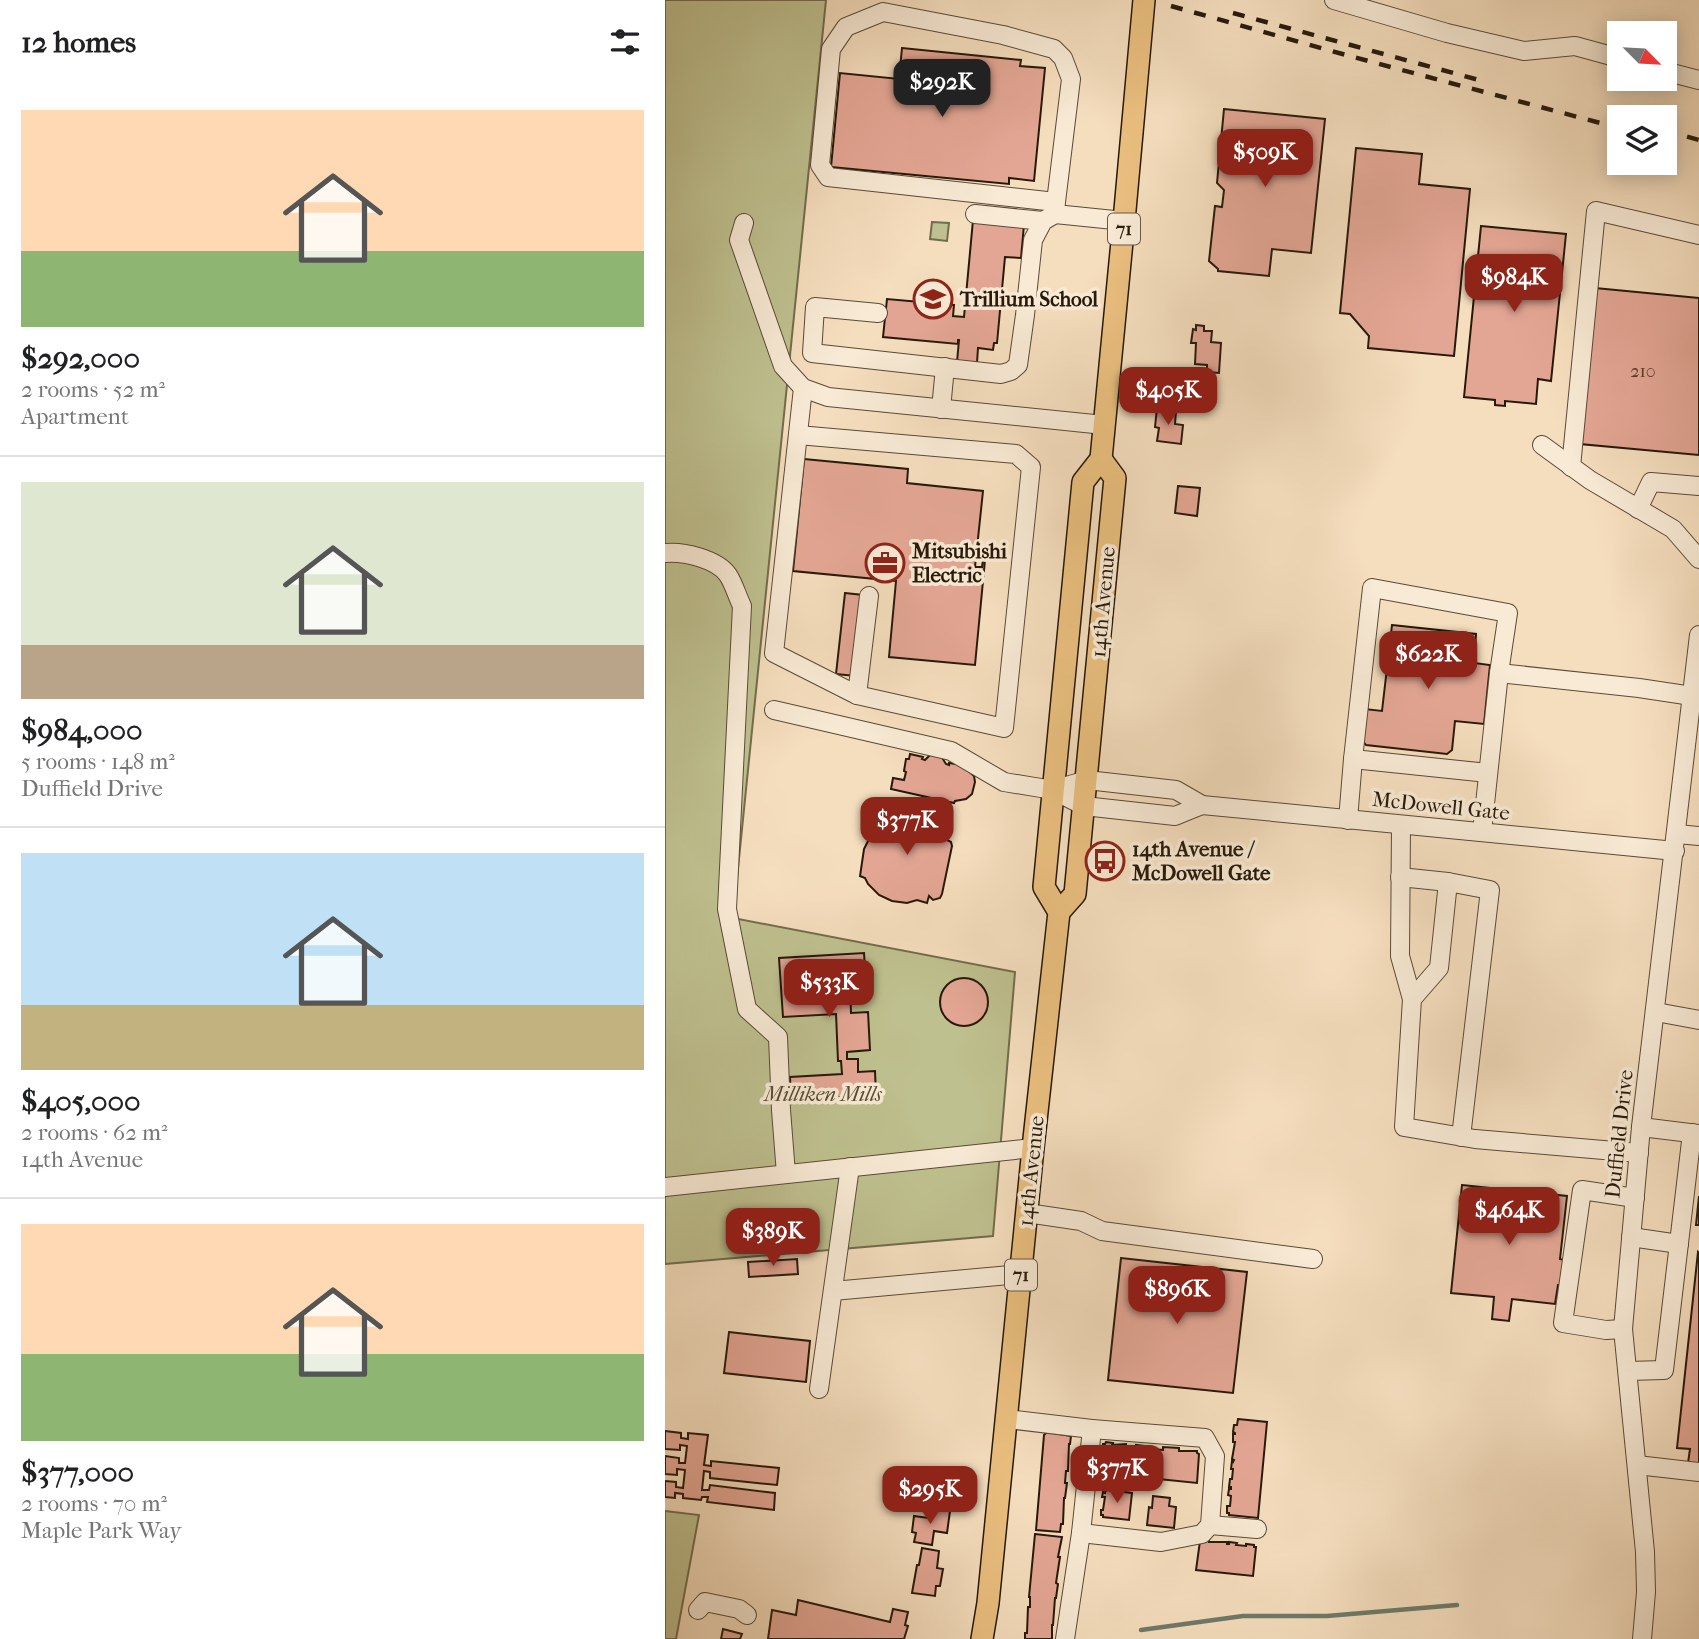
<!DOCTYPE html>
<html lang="en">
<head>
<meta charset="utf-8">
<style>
  body { margin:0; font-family:"IM FELL French Canon",serif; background:#f6f6f6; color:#202124; height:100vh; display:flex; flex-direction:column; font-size:26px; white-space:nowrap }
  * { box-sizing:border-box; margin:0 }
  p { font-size:23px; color:#757577 }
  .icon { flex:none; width:38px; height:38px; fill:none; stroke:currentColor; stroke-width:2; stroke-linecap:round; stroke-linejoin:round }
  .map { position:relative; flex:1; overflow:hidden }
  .side { display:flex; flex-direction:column; background:#fff; width:665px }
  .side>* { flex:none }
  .needle { width:46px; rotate:114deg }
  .controls { position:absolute; left:942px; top:21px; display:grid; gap:14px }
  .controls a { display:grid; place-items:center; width:70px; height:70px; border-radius:0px; background:#fff; box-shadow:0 4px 18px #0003; font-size:35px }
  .price { position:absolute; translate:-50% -60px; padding:0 16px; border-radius:14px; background:#8f2418; color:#fff; font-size:23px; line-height:46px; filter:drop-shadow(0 2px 4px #0008) }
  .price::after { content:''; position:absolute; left:50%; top:42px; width:21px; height:16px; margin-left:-10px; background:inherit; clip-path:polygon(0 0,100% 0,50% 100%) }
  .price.selected { background:#222; color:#fff }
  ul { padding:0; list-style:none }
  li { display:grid; align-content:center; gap:14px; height:371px; padding:0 21px }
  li+li { border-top:2px solid #e0e0e0 }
  li span { display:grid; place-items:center; height:217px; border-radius:0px; color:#555 }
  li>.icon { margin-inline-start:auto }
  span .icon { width:126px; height:126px; fill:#fffc; stroke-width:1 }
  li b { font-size:30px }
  h2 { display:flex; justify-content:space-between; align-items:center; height:84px; padding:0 21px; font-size:30px }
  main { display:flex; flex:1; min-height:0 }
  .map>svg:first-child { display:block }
  .green { fill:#bfc08f; stroke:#736c4c; stroke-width:2 }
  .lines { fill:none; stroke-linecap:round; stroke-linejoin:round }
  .stream { stroke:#6e7b6b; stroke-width:4.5 }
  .building { fill:#e3a694; stroke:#27190a; stroke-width:2 }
  .minor-casing { stroke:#5a4a37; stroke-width:20 }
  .major-casing { stroke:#27190a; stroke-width:24 }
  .minor { stroke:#f8ead5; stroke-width:18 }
  .major { stroke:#eabf7f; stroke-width:21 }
  .rail { stroke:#27190a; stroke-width:4.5; stroke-dasharray:12 12; stroke-linecap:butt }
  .labels { text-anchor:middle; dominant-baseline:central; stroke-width:7; stroke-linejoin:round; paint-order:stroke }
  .number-label { font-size:18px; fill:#563c2c }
  .shield { fill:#f8ead5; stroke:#665847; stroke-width:2 }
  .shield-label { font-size:19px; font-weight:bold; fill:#27190a }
  .poi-label { font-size:21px; font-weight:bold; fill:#27190a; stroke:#f8ead5; text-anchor:start }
  .street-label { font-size:21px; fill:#27190a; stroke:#f8ead5 }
  .park-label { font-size:21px; font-style:italic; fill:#554b32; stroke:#f8ead5 }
</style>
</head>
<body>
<main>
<section class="side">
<h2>12 homes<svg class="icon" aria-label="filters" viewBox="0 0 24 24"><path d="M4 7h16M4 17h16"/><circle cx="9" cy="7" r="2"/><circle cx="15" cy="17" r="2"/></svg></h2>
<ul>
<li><span style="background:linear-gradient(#ffd9b3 65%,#8fb573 0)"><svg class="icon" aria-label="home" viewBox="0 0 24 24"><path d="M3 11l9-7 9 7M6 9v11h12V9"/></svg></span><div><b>$292,000</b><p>2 rooms · 52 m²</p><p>Apartment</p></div></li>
<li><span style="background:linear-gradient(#dfe7d0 75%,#b9a48a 0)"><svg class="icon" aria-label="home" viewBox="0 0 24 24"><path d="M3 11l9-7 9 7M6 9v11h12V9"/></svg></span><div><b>$984,000</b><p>5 rooms · 148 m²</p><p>Duffield Drive</p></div></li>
<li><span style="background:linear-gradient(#bfe0f5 70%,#c2b280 0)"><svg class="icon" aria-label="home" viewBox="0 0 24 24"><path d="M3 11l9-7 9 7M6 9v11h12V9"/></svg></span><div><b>$405,000</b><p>2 rooms · 62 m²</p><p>14th Avenue</p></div></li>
<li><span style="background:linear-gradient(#ffd9b3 60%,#8fb573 0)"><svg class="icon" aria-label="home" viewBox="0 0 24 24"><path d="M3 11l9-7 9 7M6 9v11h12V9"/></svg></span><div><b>$377,000</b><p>2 rooms · 70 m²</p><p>Maple Park Way</p></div></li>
</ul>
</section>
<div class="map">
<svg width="1034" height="1639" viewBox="0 0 1034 1639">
  <rect width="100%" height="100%" fill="#f5debe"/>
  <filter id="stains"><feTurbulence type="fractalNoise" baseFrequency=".00286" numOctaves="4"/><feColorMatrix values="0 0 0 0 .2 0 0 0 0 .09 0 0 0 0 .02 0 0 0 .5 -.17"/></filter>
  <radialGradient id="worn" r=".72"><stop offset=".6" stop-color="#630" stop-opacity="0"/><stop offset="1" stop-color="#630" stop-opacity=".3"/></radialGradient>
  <g class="green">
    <polygon points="0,0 161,0 68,918 350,972 328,1236 0,1264"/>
    <polygon points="267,222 284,223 282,241 265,239"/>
    <polygon points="0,1511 34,1515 11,1639 0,1639"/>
  </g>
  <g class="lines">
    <polyline class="stream" points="476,1630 578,1616 662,1616 792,1605"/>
  </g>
  <g class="building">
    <polygon points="237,48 356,60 355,66 380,68 369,181 344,178 344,184 166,167 175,73 234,79"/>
    <polygon points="559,109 660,119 646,253 607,249 604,276 553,271 553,269 544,261 550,206 557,207 559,190 552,183"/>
    <polygon points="691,148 757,154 754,184 805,189 789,356 703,348 704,336 685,314 675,313"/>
    <polygon points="308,220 359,225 356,258 340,257 332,343 329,343 328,350 313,348 312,363 292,362 294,340 293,340 293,344 218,337 222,299 289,305 288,316 299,317"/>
    <polygon points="816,226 901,234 886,381 873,379 871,404 840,401 840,406 830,405 830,400 799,397"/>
    <polygon points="930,288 1034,298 1034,455 915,444"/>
    <polygon points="531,325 539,326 539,331 547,331 546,342 556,343 554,373 542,372 542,365 530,364 531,343 526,343 528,329 531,330"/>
    <polygon points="492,408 511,411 510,424 518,425 516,444 492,441 494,428 490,427"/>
    <polygon points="139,459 243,469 242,483 318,491 310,567 317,567 318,560 320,560 310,665 224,657 231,581 128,571"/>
    <polygon points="513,486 535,488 532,516 510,513"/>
    <polygon points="180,593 198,595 190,676 171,674"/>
    <polygon points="727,625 811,634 809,663 825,665 819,724 790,721 787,750 782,754 701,745 697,740 700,709 717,711"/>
    <polygon points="245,754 258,757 257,759 260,760 265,755 271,754 276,756 281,764 284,765 284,763 297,765 309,776 310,782 307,794 301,799 290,801 289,803 226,789 228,778 239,780 241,772 239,771 241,759 244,759"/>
    <polygon points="213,810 230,814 231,810 286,822 282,840 286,842 287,846 277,894 275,898 268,900 264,896 262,903 252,900 242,903 227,901 214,895 203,884 200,878 195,876 199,849 209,829"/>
    <polygon points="199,953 201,983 185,984 186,1013 203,1012 205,1050 182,1052 182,1059 193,1059 193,1072 210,1071 211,1095 126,1100 125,1077 177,1074 176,1061 173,1061 171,1014 118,1017 114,958"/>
    <circle cx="299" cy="1002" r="24"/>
    <polygon points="797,1185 902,1196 895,1259 899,1260 896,1285 893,1285 890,1304 847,1299 844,1321 827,1319 829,1297 786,1293"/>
    <polygon points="1034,1196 1034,1225 1031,1225"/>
    <polygon points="1033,1252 1034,1253 1034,1464 1023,1463 1025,1449 1012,1448"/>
    <polygon points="456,1258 582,1272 568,1393 443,1380"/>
    <polygon points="132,1259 133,1274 84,1277 83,1262"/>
    <polygon points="64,1332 145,1341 141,1382 59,1373"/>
    <polygon points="573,1419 602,1422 593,1518 564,1515 564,1513 562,1513 562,1506 565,1506 566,1496 563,1495 564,1489 566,1489 566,1487 564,1487 565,1479 567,1479 568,1469 566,1469 567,1461 568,1462 569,1460 567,1459 570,1442 568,1442 568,1434 570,1434 570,1433 568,1432 569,1425 572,1425"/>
    <polygon points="0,1431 16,1433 16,1438 23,1439 23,1433 43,1435 39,1465 46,1466 46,1461 114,1468 112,1485 45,1478 45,1472 39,1471 37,1490 44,1490 45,1485 110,1493 109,1510 42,1502 43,1497 37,1497 36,1500 18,1498 18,1494 10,1493 10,1498 0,1497 0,1481 11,1482 11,1487 18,1488 20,1470 12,1469 12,1475 0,1474 0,1456 14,1458 14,1463 20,1463 22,1446 15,1445 15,1450 0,1449"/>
    <polygon points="382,1432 406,1436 405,1444 404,1444 403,1471 401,1471 400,1483 402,1483 400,1498 399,1498 398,1524 396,1524 395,1532 371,1530 379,1435"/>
    <polygon points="441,1442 448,1443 447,1445 461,1444 461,1447 471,1448 471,1445 487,1447 487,1449 498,1450 498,1447 514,1448 514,1451 532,1451 532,1453 534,1454 532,1483 435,1473 438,1444 440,1444"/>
    <polygon points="441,1490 467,1493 464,1520 438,1517 438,1515 436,1515 436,1510 438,1510 440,1497 437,1497 438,1492 440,1493"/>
    <polygon points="488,1496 505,1498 504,1506 511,1507 509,1528 482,1525 484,1507 487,1508"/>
    <polygon points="265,1508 285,1511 282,1533 269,1531 267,1545 249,1542 251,1533 247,1532 249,1516 263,1518"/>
    <polygon points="370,1534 397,1537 393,1557 395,1557 391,1583 393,1584 391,1598 390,1598 388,1625 387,1625 387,1639 360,1639 360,1633 362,1633 363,1607 365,1607 365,1597 364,1597"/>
    <polygon points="537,1539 544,1540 544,1542 562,1542 562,1544 564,1544 564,1542 572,1543 571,1545 581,1546 581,1544 589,1545 589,1547 591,1547 588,1576 531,1570 535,1541"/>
    <polygon points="257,1548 274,1551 272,1568 278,1569 275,1586 271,1586 270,1596 247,1593 252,1565 254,1565"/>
    <polygon points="133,1600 225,1622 228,1609 243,1612 240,1625 243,1626 239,1639 103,1639 107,1610 131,1615"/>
    <polygon points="58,1629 77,1634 75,1639 56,1639"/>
  </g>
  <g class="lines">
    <defs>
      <g id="minor">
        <polyline points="669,0 782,33 859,51 910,46 954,58"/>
        <polyline points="999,71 1034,80"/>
        <polyline points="391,202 406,79 398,58 389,49 338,35 218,12 181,27 166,49 155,165 163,177 391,202 390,214 459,221"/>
        <polyline points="310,214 378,221"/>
        <polyline points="79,223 74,240 118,366 138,388 163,397 439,425"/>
        <polyline points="213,313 150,307 147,353 336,374 346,371 353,365 360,315 368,240 378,221 390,214"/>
        <polyline points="138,388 109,653 192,695"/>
        <polyline points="276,409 280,367"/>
        <polyline points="133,435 351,454 366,467 339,728 192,695 204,596"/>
        <polyline points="877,445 925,480 1008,529 1034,559"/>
        <polyline points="906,467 931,211 1034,235"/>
        <polyline points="973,509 986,482 1034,486"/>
        <path d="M0 553C18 551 52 559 63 575 69 584 72 596 77 606L62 909 82 1009 113 1037 116 1110 121 1174"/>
        <polyline points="834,673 974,688 1027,696"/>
        <polyline points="109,710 286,751 339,782 388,790 422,780 511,790 537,805 1010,851"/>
        <polyline points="688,759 823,773"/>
        <polyline points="388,790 419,806 510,816 537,805"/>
        <polyline points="683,820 688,759 707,588 843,613 834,673 817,832"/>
        <polyline points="736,825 735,956 747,999"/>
        <polyline points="1012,834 1034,836"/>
        <polyline points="735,877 783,882"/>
        <polyline points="991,1012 1034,1020"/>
        <polyline points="976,1127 1034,1134"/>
        <polyline points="796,1137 825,890 783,882 774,968 747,999 739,1127 810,1139 974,1153"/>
        <polyline points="0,1187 368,1148"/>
        <polyline points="362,1213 416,1221 437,1231 648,1259"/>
        <polyline points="966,1237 1014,1244"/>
        <polyline points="168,1291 356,1274"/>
        <polyline points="958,1329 941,1330 898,1323 917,1190 970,1198"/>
        <polyline points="963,1371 999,1370 1027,1133"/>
        <polyline points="154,1389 185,1167"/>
        <polyline points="342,1419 427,1429 540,1438 550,1456 545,1525 537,1534 496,1542 416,1533"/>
        <polyline points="972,1465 1034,1472"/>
        <polyline points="545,1525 592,1529"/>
        <polyline points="33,1610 40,1602 74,1609 82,1615"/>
        <polyline points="400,1639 416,1533 427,1429"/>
        <polyline points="977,1639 981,1592 980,1552 958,1329 976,1127 1034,635"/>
      </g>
      <g id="major">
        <polyline points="394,912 410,894 450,478 436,459"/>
        <polyline points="317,1639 323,1603 368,1148 394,912 379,887 418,482 436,459 459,221 479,0"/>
      </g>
    </defs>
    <use href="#minor" class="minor-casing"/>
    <use href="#major" class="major-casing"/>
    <use href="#minor" class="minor"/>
    <use href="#major" class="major"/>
    <g class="rail">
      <polyline points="506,6 681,55 954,128"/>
      <polyline points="568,13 814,80"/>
      <polyline points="999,130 1034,140"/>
    </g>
  </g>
  <defs>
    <symbol id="school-ring" viewBox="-11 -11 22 22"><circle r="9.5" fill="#f8ead5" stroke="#8f2418" stroke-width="1.5"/><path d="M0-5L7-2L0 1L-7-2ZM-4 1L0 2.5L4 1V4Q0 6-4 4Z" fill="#8f2418"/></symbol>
    <symbol id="office-ring" viewBox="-11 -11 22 22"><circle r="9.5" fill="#f8ead5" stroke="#8f2418" stroke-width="1.5"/><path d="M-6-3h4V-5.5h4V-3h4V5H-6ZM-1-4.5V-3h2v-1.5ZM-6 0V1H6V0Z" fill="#8f2418"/></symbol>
    <symbol id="bus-ring" viewBox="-11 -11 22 22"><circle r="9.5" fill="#f8ead5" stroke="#8f2418" stroke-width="1.5"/><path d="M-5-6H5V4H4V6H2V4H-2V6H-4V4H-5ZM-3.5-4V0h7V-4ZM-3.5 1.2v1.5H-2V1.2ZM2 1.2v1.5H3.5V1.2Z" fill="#8f2418"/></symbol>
  </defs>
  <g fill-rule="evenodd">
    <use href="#school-ring" x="246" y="277" width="44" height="44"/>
    <use href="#office-ring" x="198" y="541" width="44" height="44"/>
    <use href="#bus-ring" x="418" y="839" width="44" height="44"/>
  </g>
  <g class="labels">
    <g class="number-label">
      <text x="978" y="371">210</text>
    </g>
    <g class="shield">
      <rect x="443" y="213.5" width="32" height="31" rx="5"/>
      <rect x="340" y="1259.5" width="32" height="31" rx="5"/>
    </g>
    <g class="shield-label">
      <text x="459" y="229">71</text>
      <text x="356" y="1275">71</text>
    </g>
    <g class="poi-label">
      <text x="295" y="299">Trillium School</text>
      <text x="247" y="551">Mitsubishi<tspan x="247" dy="24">Electric</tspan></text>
      <text x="467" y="849">14th Avenue /<tspan x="467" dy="24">McDowell Gate</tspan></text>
    </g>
    <g class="street-label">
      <text transform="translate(438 602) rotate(-85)">14th Avenue</text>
      <text transform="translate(776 806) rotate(6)">McDowell Gate</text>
      <text transform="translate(954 1134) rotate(-84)">Duffield Drive</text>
      <text transform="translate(366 1171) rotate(-84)">14th Avenue</text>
    </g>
    <g class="park-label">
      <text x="158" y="1094">Milliken Mills</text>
    </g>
  </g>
  <rect width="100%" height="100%" filter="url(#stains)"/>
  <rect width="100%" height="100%" fill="url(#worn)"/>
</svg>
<div class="controls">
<a><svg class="needle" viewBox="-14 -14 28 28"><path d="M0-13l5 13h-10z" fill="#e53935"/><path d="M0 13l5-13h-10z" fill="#757577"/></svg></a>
<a><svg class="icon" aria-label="layers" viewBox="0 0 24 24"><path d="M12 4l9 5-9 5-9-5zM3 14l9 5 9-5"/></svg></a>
</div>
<b class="price selected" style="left:277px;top:119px">$292K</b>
<b class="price" style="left:600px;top:189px">$509K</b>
<b class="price" style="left:849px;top:314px">$984K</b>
<b class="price" style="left:503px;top:427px">$405K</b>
<b class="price" style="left:763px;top:691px">$622K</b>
<b class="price" style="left:242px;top:857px">$377K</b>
<b class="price" style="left:164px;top:1019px">$533K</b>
<b class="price" style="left:844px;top:1247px">$464K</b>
<b class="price" style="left:108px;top:1268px">$389K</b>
<b class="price" style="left:512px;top:1326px">$896K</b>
<b class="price" style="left:452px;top:1505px">$377K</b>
<b class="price" style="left:265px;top:1526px">$295K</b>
</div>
</main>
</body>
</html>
